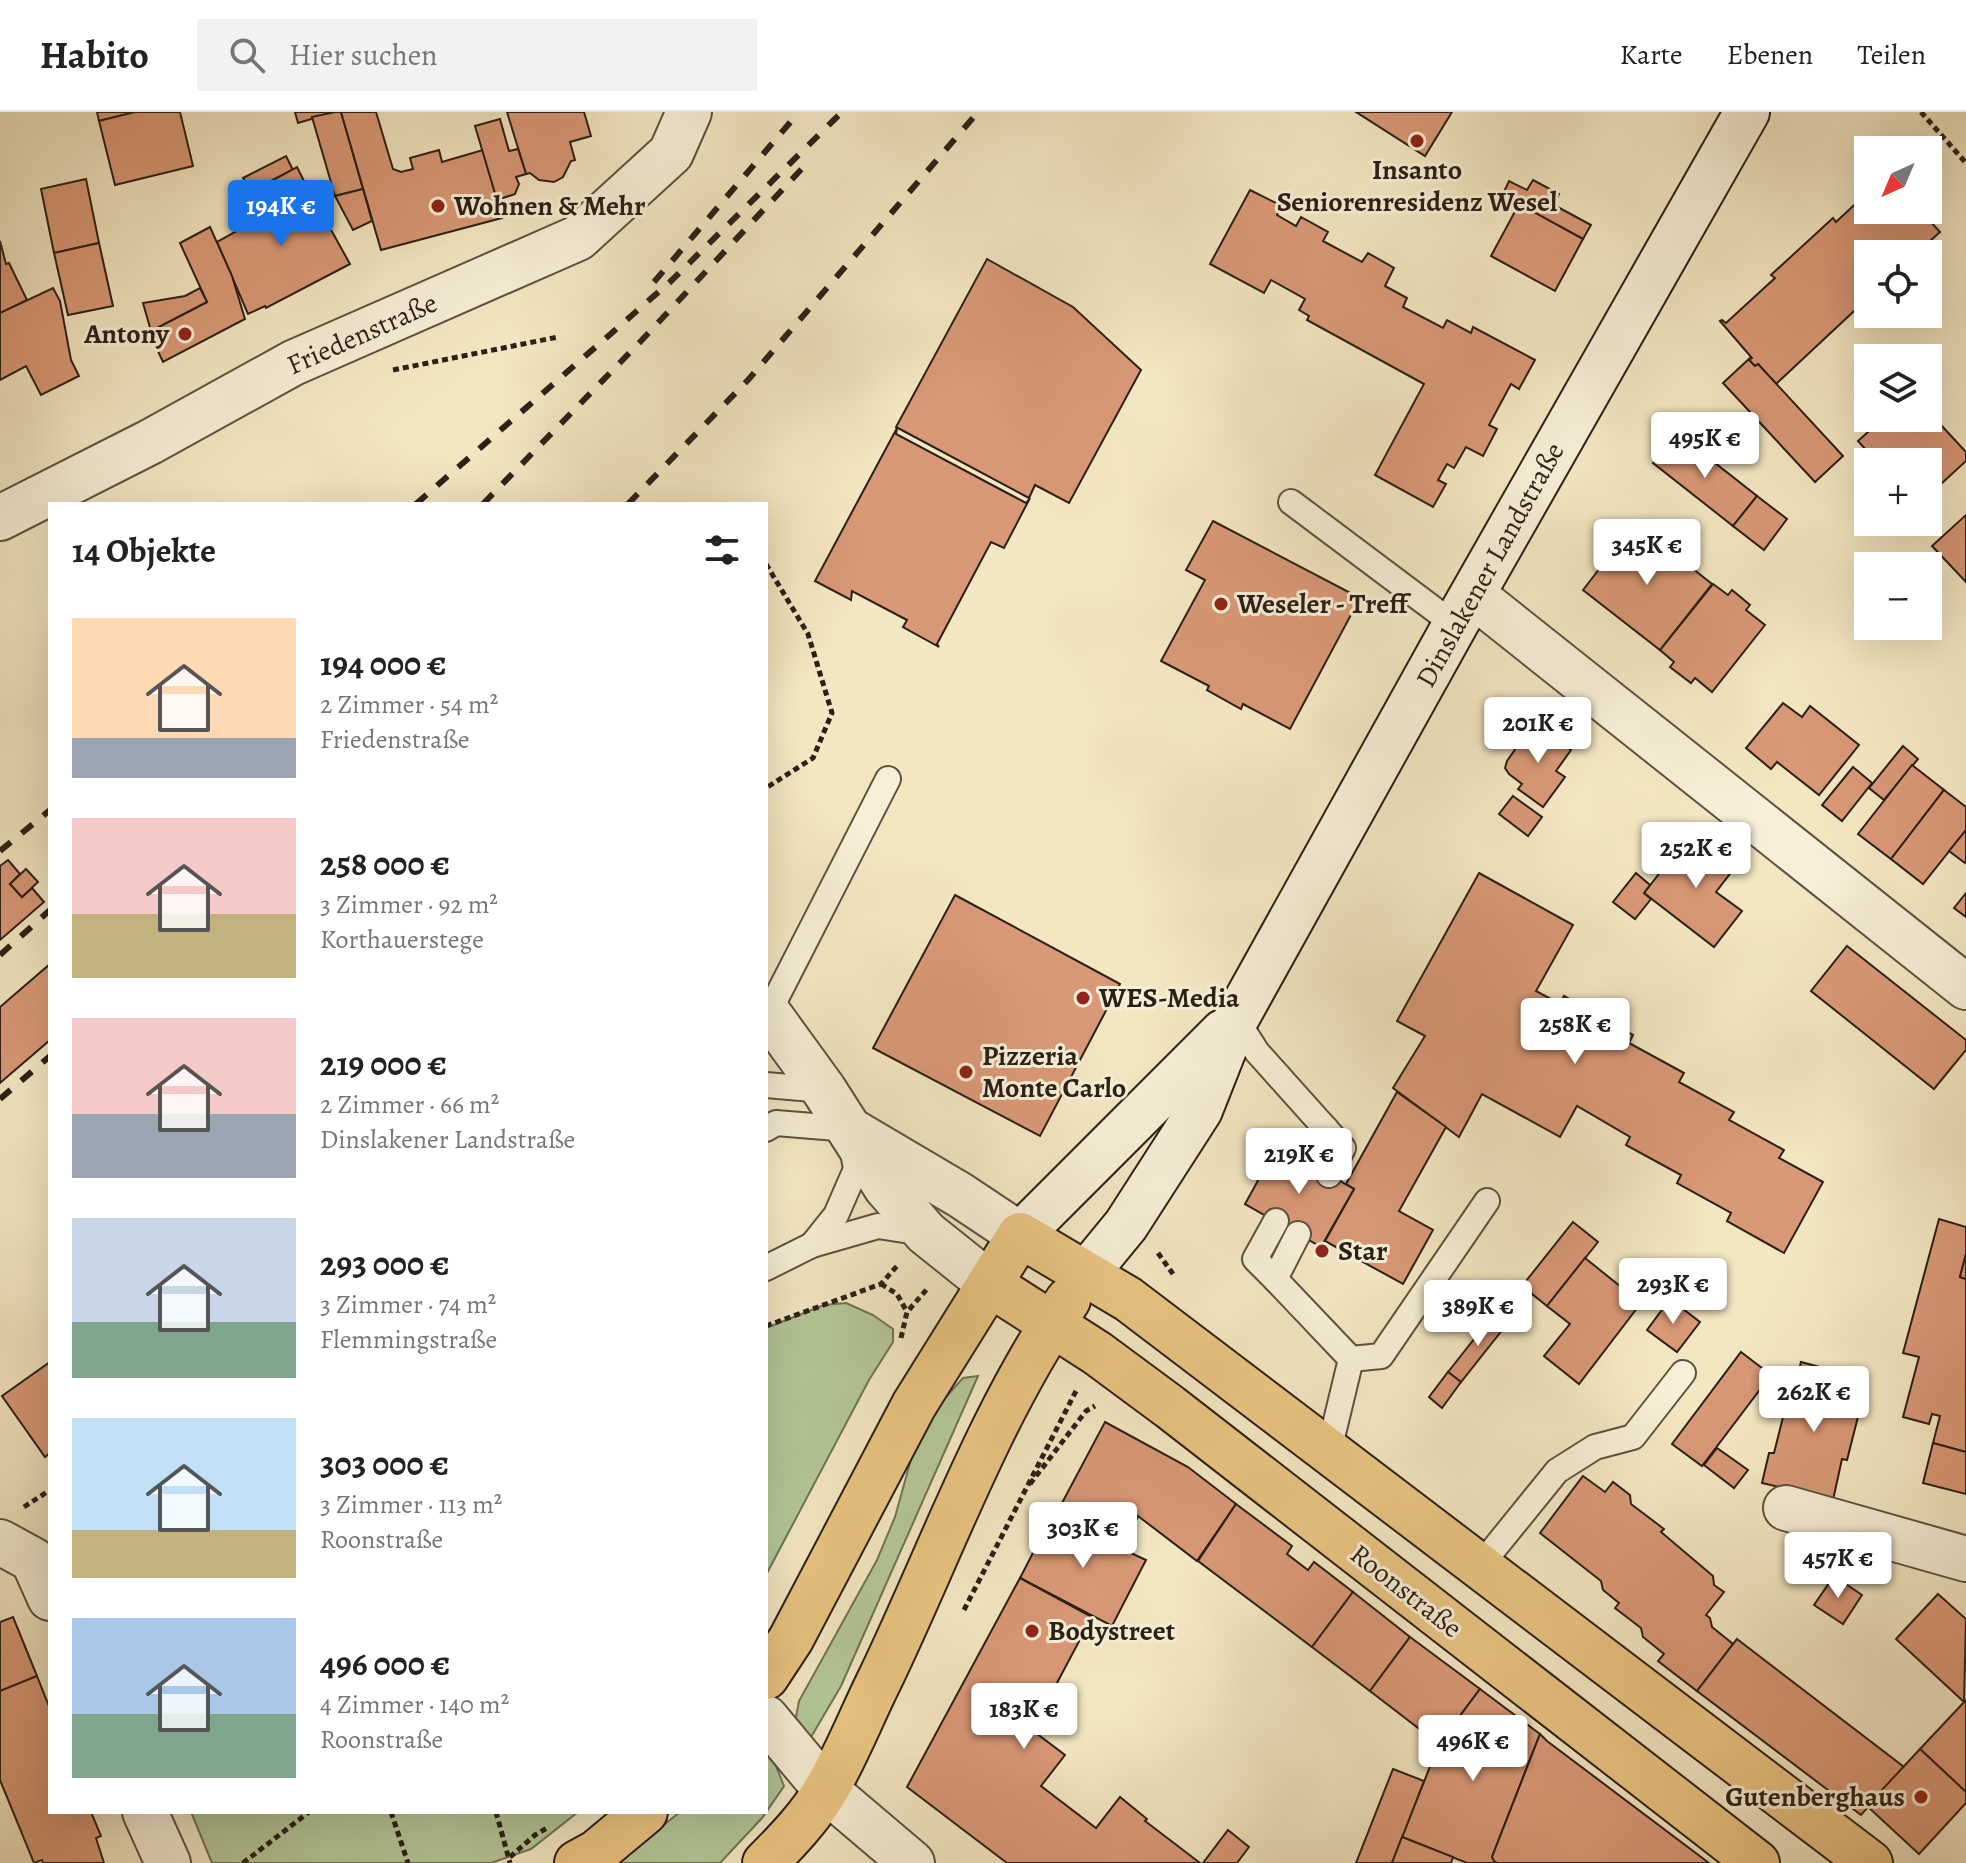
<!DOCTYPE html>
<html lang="de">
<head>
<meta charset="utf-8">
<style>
  body { margin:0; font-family:Alegreya,serif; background:#f2f2f2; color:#222; height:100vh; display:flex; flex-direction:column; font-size:30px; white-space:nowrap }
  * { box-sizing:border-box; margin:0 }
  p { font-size:26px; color:#767676 }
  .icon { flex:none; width:44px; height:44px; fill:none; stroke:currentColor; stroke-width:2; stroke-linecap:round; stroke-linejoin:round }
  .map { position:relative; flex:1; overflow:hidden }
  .details { position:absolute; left:48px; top:390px; width:720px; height:1312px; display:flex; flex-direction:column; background:#fff; border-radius:0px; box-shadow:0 8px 32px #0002 }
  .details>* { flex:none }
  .needle { width:52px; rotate:224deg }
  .buttons { position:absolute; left:1854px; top:24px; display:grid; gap:16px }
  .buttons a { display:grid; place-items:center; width:88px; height:88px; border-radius:0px; background:#fff; box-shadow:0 8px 32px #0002; font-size:40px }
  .price { position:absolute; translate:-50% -68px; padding:0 18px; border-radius:8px; background:#fff; color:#222; font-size:26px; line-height:52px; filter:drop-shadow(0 2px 4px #0008) }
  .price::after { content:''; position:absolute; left:50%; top:48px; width:24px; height:18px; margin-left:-12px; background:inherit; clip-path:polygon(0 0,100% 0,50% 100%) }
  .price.current { background:#1a73e8; color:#fff }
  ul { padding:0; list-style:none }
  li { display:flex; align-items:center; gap:24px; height:200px; padding:0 24px }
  li span { display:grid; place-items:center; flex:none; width:224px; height:160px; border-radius:0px; color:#555 }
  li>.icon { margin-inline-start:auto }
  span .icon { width:96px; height:96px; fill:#fffc; stroke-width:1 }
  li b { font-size:34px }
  h2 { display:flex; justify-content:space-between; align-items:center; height:96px; padding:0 24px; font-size:34px }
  header { display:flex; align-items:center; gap:48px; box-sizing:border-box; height:112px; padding:0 40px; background:#fff; border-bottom:2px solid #e0e0e0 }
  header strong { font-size:38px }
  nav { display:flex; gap:44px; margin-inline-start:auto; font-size:28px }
  .search { width:560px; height:72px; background:#f2f2f2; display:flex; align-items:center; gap:20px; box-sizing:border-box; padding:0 28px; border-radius:0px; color:#767676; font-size:30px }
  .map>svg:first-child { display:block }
  .green { fill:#b4c798; stroke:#707358; stroke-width:2 }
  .building { fill:#d99876; stroke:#2b1f17; stroke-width:2 }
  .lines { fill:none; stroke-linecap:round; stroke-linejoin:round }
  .service-casing { stroke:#5d5142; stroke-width:28 }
  .minor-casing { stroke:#5d5142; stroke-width:48 }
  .secondary-casing { stroke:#2b1f17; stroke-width:48 }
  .primary-casing { stroke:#2b1f17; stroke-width:48 }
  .path { stroke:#2b1f17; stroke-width:5; stroke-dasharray:6 4; stroke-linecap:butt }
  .service { stroke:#f7efd7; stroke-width:24 }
  .minor { stroke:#f7efd7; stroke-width:44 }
  .secondary { stroke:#f7efd7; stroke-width:44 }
  .primary { stroke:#eac481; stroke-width:44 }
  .rail { stroke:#2b1f17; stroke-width:6; stroke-dasharray:14 14; stroke-linecap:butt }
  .poi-dot { fill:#8f2418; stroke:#f7efd7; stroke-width:3 }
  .labels { text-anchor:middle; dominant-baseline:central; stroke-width:6; stroke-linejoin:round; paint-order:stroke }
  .poi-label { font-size:28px; font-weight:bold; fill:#2b1f17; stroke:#f7efd7; text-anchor:start }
  .street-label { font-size:28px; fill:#2b1f17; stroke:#f7efd7 }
</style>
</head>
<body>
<header>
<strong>Habito</strong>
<div class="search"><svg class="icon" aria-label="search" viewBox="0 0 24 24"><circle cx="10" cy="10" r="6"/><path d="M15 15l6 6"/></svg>Hier suchen</div>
<nav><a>Karte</a><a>Ebenen</a><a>Teilen</a></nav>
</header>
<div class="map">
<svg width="1966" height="1751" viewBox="0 0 1966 1751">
  <rect width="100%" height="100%" fill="#f3e7c2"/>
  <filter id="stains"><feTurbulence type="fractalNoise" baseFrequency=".0025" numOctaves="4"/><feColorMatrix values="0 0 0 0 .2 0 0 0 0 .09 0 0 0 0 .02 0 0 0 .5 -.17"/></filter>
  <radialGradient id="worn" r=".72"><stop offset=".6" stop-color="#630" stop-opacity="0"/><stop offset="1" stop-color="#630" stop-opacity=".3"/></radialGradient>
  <g class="green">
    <polygon points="846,1191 873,1203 893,1217 893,1230 869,1268 766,1463 766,1216 824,1193"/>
    <polygon points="978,1264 841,1574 804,1637 795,1610 799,1589 877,1448 895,1405 918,1322 937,1295 963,1266"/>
    <polygon points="766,1638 772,1644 784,1674 762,1706 720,1751 616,1751 680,1700 766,1700"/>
    <polygon points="191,1700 578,1700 531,1737 491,1751 212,1751"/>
  </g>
  <g class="building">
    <polygon points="97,0 135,0 99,9"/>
    <polygon points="135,0 180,0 193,54 115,73 99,9"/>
    <polygon points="295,0 335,0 298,11"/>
    <polygon points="335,0 341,0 363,77 335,84 312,5"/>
    <polygon points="341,0 376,0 393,57 401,60 413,57 410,46 439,38 442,50 483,38 502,106 381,138"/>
    <polygon points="507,0 584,0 591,24 570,30 575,48 571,49 563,65 554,70 539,68 530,61 526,62"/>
    <polygon points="1356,0 1452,0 1425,44"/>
    <polygon points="500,7 509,39 518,37 526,62 516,65 519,72 515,82 497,88 475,14"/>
    <polygon points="286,44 293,58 251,79 243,66"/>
    <polygon points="297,55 305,71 281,84 273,68"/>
    <polygon points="86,67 99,131 54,141 41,77"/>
    <polygon points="273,68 281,84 305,71 350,152 266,196 265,194 248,202 217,130 262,105 249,81"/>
    <polygon points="1533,68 1559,82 1554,93 1591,113 1583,127 1502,84 1509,69 1527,78"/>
    <polygon points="363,77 372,109 353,118 335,84"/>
    <polygon points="1250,78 1282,94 1277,103 1296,114 1301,105 1328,120 1323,129 1362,150 1368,141 1394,156 1385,174 1407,186 1403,195 1443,216 1447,208 1471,221 1473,215 1535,248 1519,277 1511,272 1489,313 1497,317 1483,344 1466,335 1454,356 1447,352 1438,368 1446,372 1433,395 1375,363 1424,272 1307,208 1309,204 1299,198 1305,187 1271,168 1264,181 1210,152"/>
    <polygon points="1868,80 1868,98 1920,98 1940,120 1916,142 1868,142 1868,186 1776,272 1758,252 1755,254 1749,248 1752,246 1720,209 1722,208 1726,211 1775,166 1771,163 1833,106 1836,110"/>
    <polygon points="1519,92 1583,127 1555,179 1491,144"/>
    <polygon points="210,115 232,164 245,207 163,250 149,220 207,190 180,131"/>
    <polygon points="0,129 6,152 9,151 27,188 0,201"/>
    <polygon points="99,131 113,194 68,203 54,141"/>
    <polygon points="987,147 1073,195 1141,258 1069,391 1035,373 1029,386 896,315"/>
    <polygon points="53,176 60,189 71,248 79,264 41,283 26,254 0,268 0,201"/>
    <polygon points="200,176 207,190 151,219 143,191 185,184"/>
    <polygon points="1751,245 1749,248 1755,254 1758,252 1843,344 1815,370 1723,271"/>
    <polygon points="1928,299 1966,340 1966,349 1928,384 1928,350 1877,350 1858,329 1880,309 1885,313 1892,306 1928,306"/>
    <polygon points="897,316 896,322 1026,391 1030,386 1004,436 991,430 937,532 939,535 903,515 907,508 852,479 851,488 815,469"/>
    <polygon points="1677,321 1757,384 1733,414 1653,351"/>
    <polygon points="1757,384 1787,407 1764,438 1733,414"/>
    <polygon points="1966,403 1966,470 1932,434"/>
    <polygon points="1213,409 1360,486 1290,617 1243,592 1241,597 1207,578 1209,574 1161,549 1205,468 1186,458"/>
    <polygon points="1635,411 1712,472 1660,538 1583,478"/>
    <polygon points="1713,472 1728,483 1732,478 1750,493 1746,498 1765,513 1712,580 1695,566 1691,571 1670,555 1674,550 1660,538"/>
    <polygon points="1783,591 1802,605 1810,594 1859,633 1819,683 1777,650 1771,657 1746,636"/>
    <polygon points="1533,612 1571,638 1556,659 1565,665 1543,695 1518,677 1522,672 1509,662 1505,656 1507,649"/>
    <polygon points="1903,634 1918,647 1884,688 1869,676"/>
    <polygon points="1912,653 1944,678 1891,747 1858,722"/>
    <polygon points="1853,655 1872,671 1842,709 1822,693"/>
    <polygon points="1944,678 1966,695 1966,718 1923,772 1891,747"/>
    <polygon points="1513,684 1542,705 1528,724 1499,702"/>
    <polygon points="1966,718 1966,749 1965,751 1949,739"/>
    <polygon points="1692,720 1736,754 1716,780 1742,799 1714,835 1644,781"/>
    <polygon points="8,748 20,762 10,772 22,785 32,776 44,790 0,828 0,754"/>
    <polygon points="26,757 38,770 22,785 10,772"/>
    <polygon points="1479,761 1573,813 1536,879 1560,892 1564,884 1633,923 1629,931 1684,961 1679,970 1734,1000 1729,1008 1784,1038 1779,1046 1823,1070 1784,1141 1727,1109 1731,1101 1677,1071 1681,1063 1626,1033 1630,1025 1577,994 1560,1025 1482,982 1459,1025 1393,976 1425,924 1397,909"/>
    <polygon points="1636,761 1650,773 1644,781 1651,787 1635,807 1613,790"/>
    <polygon points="1966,781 1966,805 1954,796"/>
    <polygon points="955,783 1120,872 1040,1024 873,936"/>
    <polygon points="1847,834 1966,928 1966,938 1934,977 1811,879"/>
    <polygon points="50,852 50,928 0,971 0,895"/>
    <polygon points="1397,980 1446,1015 1399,1099 1433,1118 1403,1172 1325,1129 1354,1077 1346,1072"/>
    <polygon points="1277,1034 1354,1077 1321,1135 1245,1092"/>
    <polygon points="1939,1107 1966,1115 1966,1142 1960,1165 1966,1167 1966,1340 1933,1331 1940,1304 1932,1302 1929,1312 1903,1305 1919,1245 1903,1241"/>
    <polygon points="1573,1110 1598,1130 1547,1194 1522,1174"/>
    <polygon points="1966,1142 1966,1167 1960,1165"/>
    <polygon points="1585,1146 1641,1191 1579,1272 1544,1244 1570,1212 1547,1194"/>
    <polygon points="1670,1187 1700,1210 1677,1240 1647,1218"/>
    <polygon points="1494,1202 1507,1212 1461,1270 1448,1260"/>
    <polygon points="1741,1240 1771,1263 1702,1354 1672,1332"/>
    <polygon points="50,1250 50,1341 45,1345 2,1284"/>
    <polygon points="1801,1250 1831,1258 1830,1263 1845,1266 1842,1276 1864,1281 1847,1348 1842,1347 1833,1388 1762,1371 1769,1341 1774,1341 1786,1293 1790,1295"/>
    <polygon points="1448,1260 1461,1270 1442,1296 1429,1285"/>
    <polygon points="1105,1310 1188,1355 1236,1392 1197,1449 1138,1404 1122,1437 1054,1406"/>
    <polygon points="1933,1331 1966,1340 1966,1382 1923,1371"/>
    <polygon points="1717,1336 1748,1358 1734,1376 1704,1353"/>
    <polygon points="1583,1364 1605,1380 1613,1370 1630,1383 1631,1392 1664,1417 1661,1420 1713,1464 1714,1473 1724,1480 1706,1503 1710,1506 1712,1515 1733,1532 1697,1579 1658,1549 1664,1542 1643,1525 1641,1516 1615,1496 1619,1491 1603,1478 1601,1469 1540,1421"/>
    <polygon points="1236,1392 1292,1434 1287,1442 1308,1458 1314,1450 1353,1480 1312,1535 1198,1449"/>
    <polygon points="1052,1404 1146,1448 1112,1514 1020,1466"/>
    <polygon points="1834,1464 1862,1483 1843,1512 1814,1493"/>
    <polygon points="1020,1466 1092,1505 1032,1618 1065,1643 1041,1674 1096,1716 1120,1685 1147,1707 1145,1709 1200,1751 1007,1751 907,1675"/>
    <polygon points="1353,1480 1410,1525 1370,1579 1312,1535"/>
    <polygon points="1938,1482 1966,1507 1964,1590 1896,1527"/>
    <polygon points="13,1505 37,1564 0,1579 0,1510"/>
    <polygon points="1410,1525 1480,1577 1439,1632 1370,1579"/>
    <polygon points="1737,1527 1904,1655 1861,1703 1697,1579"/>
    <polygon points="37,1564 50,1597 50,1700 91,1700 101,1724 96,1726 104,1751 43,1751 42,1748 34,1751 0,1668 0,1579"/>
    <polygon points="1480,1577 1540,1622 1492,1745 1497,1751 1467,1751 1402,1725 1439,1632"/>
    <polygon points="1966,1588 1966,1680 1920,1637"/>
    <polygon points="1540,1622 1547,1629 1709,1751 1497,1751 1494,1749 1492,1745"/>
    <polygon points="1920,1637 1966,1680 1966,1691 1919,1742 1867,1694"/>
    <polygon points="1393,1657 1424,1669 1392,1751 1356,1751"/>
    <polygon points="1228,1718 1249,1735 1237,1751 1203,1751"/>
    <polygon points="1402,1725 1453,1745 1451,1751 1392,1751"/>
  </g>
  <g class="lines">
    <defs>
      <g id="service">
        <polyline points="1291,390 1455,513"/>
        <polyline points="766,901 768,902 888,667"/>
        <polyline points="1236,907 1257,940 1343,1036 1329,1063"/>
        <polyline points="766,973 824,978"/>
        <polyline points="766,1017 776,1011 849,1017 856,1057 836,1103 812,1133"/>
        <polyline points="1307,1050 1326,1017"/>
        <polyline points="1298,1122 1275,1167 1351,1247 1329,1338"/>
        <polyline points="766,1156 812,1133 878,1114 923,1121"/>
        <polyline points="1275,1167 1255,1147 1276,1109"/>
        <polyline points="1351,1247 1381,1244 1487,1089"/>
        <polyline points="1480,1454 1557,1359 1595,1335 1633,1325 1683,1261"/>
      </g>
      <g id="minor">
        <polyline points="0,406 150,330 293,251 578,126 671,41 689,0"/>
        <polyline points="1473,483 1966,875"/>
        <polyline points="766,898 824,978 886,1075 926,1121 991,1173"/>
        <polyline points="855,1021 960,1083 1020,1123"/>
        <polyline points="1786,1396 1966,1447"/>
        <polyline points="0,1430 33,1448 50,1486"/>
        <polyline points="766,1606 826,1678 912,1751"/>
        <polyline points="145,1700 168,1751"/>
      </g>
      <g id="secondary">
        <polyline points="1020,1123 1223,920"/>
        <polyline points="1085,1163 1126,1113 1200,998 1236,907 1455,513 1747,0"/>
      </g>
      <g id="primary">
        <polyline points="991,1173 1097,1241 1170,1295 1757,1751"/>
        <polyline points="766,1565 791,1527 914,1293 1020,1123 1128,1187 1870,1751"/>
        <polyline points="577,1751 597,1740 645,1700"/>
        <path d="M765 1751C787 1729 811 1704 827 1676 847 1642 862 1603 880 1567 941 1440 988 1305 1068 1188"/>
      </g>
    </defs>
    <use href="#service" class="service-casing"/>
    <use href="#minor" class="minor-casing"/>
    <use href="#secondary" class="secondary-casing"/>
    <use href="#primary" class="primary-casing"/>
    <g class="path">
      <polyline points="1921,0 1966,51"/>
      <polyline points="393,258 558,225"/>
      <polyline points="766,452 808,522 832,601 813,646 766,676"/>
      <polyline points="1158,1141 1173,1162"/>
      <polyline points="881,1172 897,1182 907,1200"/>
      <polyline points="766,1214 881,1172 897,1154"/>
      <polyline points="901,1226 907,1200 928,1176"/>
      <polyline points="1030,1372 1086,1299 1095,1294"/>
      <polyline points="24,1395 50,1378"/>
      <polyline points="964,1498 1076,1279"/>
      <polyline points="391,1700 408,1751"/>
      <polyline points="496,1700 510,1751"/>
      <polyline points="510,1745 535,1723 547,1716"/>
      <polyline points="243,1751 309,1700"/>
    </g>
    <use href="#service" class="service"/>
    <use href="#minor" class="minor"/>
    <use href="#secondary" class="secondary"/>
    <use href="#primary" class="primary"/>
    <g class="rail">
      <polyline points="654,170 799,0"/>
      <polyline points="416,392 670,170 842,0"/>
      <polyline points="483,392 641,229 810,48"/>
      <polyline points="628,392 748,268 978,0"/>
      <polyline points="0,739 50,698"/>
      <polyline points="0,843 50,798"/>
      <polyline points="0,987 50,944"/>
    </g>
  </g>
  <g class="poi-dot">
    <circle cx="1417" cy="29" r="8"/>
    <circle cx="438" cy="94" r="8"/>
    <circle cx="185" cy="222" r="8"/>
    <circle cx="1221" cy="492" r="8"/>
    <circle cx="1083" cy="886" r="8"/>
    <circle cx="966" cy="960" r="8"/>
    <circle cx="1322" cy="1139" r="8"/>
    <circle cx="1032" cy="1519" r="8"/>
    <circle cx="1921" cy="1685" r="8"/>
  </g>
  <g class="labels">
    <g class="poi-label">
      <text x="1417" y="58" text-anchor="middle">Insanto<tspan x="1417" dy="32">Seniorenresidenz Wesel</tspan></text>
      <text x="454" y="94">Wohnen &amp; Mehr</text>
      <text x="169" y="222" text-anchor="end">Antony</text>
      <text x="1237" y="492">Weseler - Treff</text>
      <text x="1099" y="886">WES-Media</text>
      <text x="982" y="944">Pizzeria<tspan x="982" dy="32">Monte Carlo</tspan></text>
      <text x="1338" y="1139">Star</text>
      <text x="1048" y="1519">Bodystreet</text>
      <text x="1905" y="1685" text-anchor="end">Gutenberghaus</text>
    </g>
    <g class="street-label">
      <text transform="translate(362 222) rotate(-24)">Friedenstraße</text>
      <text transform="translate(1490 453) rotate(-61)">Dinslakener Landstraße</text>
      <text transform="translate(1406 1479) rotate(38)">Roonstraße</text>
    </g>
  </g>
  <rect width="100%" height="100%" filter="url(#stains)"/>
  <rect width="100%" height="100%" fill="url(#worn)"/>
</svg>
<div class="buttons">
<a><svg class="needle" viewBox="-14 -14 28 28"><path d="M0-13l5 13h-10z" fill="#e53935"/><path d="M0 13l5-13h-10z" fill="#767676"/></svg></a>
<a><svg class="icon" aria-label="locate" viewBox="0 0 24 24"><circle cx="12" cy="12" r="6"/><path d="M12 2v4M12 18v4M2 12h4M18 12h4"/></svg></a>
<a><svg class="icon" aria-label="layers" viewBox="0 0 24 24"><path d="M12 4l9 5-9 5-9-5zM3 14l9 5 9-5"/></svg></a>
<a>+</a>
<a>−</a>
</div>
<b class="price current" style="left:281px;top:136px">194K €</b>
<b class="price" style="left:1705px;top:368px">495K €</b>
<b class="price" style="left:1647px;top:475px">345K €</b>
<b class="price" style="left:1538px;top:653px">201K €</b>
<b class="price" style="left:1696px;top:778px">252K €</b>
<b class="price" style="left:1575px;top:954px">258K €</b>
<b class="price" style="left:1299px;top:1084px">219K €</b>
<b class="price" style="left:1673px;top:1214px">293K €</b>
<b class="price" style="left:1478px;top:1236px">389K €</b>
<b class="price" style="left:1814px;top:1322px">262K €</b>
<b class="price" style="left:1083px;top:1458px">303K €</b>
<b class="price" style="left:1838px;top:1488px">457K €</b>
<b class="price" style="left:1024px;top:1639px">183K €</b>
<b class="price" style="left:1473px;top:1671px">496K €</b>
<section class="details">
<h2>14 Objekte<svg class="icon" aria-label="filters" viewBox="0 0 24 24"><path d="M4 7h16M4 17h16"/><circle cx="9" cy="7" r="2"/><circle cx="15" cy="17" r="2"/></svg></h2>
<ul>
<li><span style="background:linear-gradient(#ffd9b3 75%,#9aa5b1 0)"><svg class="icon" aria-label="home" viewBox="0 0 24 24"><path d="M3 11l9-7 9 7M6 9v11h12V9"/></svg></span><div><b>194 000 €</b><p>2 Zimmer · 54 m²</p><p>Friedenstraße</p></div></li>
<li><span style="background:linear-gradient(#f6c9c9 60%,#c2b280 0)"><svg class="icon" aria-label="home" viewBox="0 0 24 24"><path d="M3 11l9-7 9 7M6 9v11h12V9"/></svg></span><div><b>258 000 €</b><p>3 Zimmer · 92 m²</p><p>Korthauerstege</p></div></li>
<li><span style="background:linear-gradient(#f6c9c9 60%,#9aa5b1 0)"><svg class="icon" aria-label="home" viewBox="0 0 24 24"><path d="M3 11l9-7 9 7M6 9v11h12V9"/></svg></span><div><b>219 000 €</b><p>2 Zimmer · 66 m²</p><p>Dinslakener Landstraße</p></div></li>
<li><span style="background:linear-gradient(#c9d6e8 65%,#7fa58c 0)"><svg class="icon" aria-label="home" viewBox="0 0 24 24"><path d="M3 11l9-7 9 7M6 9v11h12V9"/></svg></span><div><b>293 000 €</b><p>3 Zimmer · 74 m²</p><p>Flemmingstraße</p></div></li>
<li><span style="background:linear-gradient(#bfe0f5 70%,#c2b280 0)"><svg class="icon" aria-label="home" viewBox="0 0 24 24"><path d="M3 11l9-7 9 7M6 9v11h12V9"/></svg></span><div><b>303 000 €</b><p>3 Zimmer · 113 m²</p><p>Roonstraße</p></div></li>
<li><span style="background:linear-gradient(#a9c7e8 60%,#7fa58c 0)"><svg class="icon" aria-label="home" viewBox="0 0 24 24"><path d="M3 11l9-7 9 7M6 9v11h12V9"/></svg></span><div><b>496 000 €</b><p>4 Zimmer · 140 m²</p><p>Roonstraße</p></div></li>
</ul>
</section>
</div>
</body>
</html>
